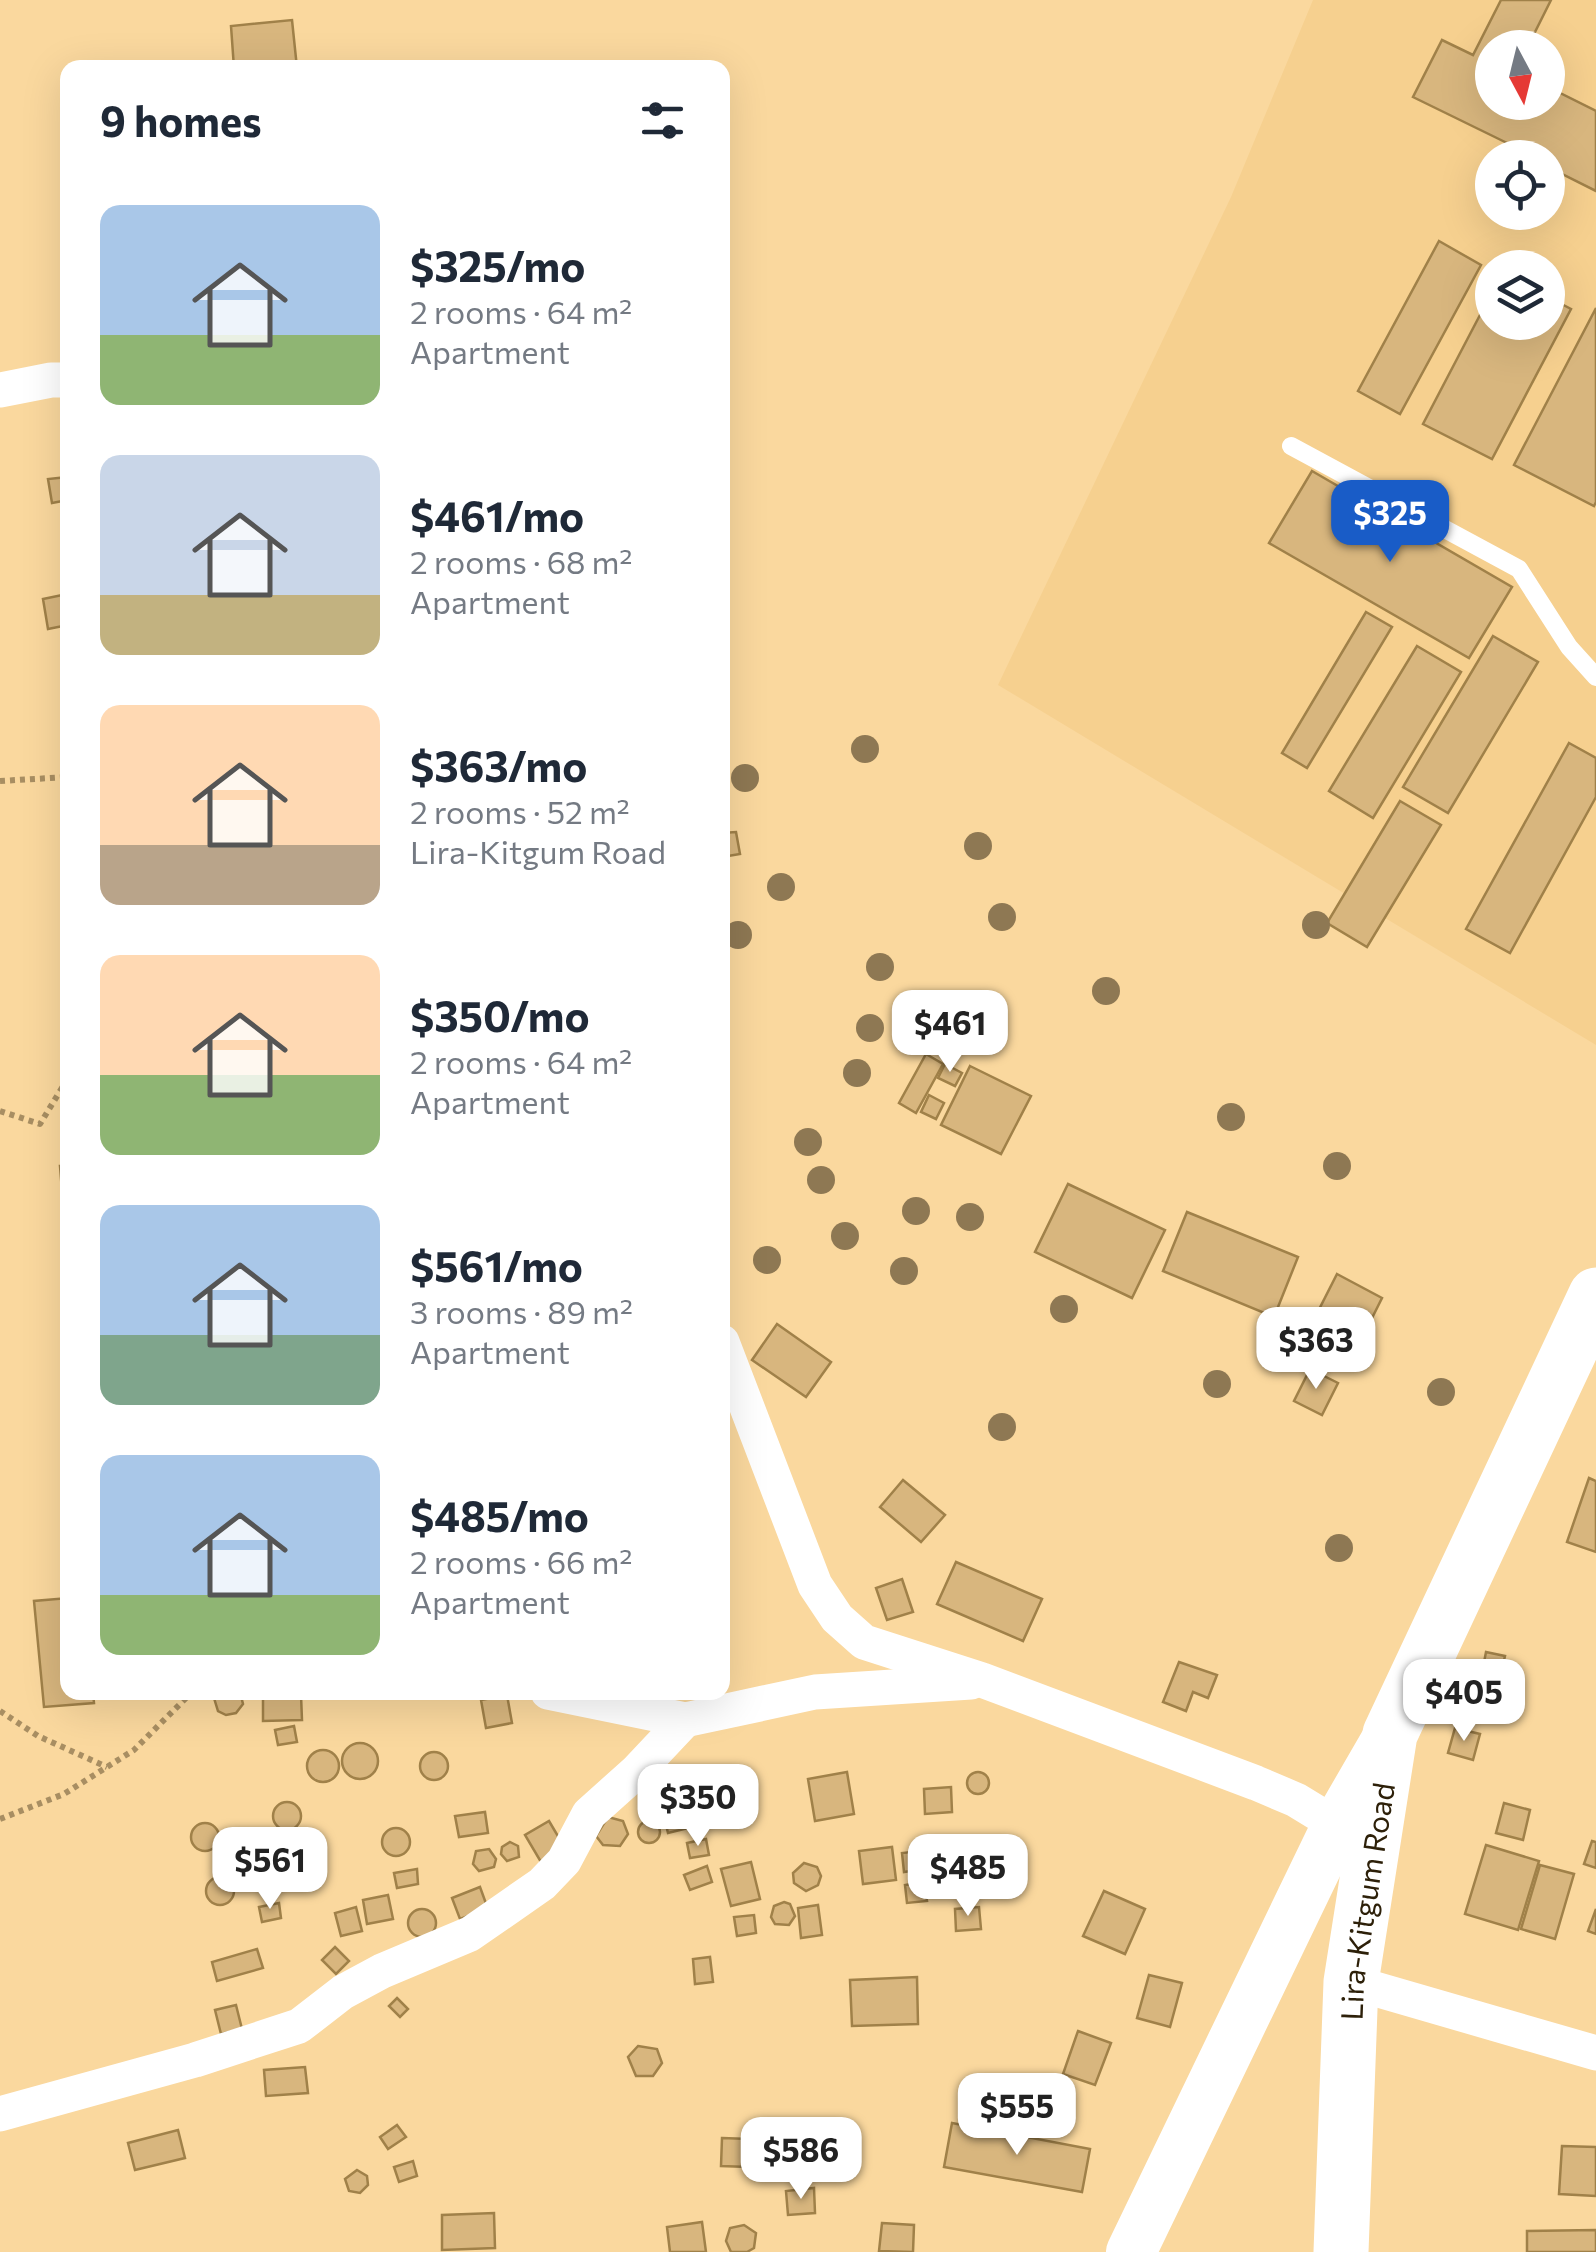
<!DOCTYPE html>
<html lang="en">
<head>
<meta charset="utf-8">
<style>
  body { margin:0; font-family:Commissioner,sans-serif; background:#f2f2f3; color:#1f2937; height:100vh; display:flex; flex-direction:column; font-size:38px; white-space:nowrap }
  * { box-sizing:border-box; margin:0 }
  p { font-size:32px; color:#747a83 }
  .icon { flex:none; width:55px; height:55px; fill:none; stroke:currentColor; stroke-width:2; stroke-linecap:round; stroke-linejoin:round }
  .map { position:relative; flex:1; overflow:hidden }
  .drawer { position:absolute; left:60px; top:60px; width:670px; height:1640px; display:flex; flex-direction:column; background:#fff; border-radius:20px; box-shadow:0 10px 40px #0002 }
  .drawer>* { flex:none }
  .needle { width:65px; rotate:173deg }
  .buttons { position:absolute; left:1475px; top:30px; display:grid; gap:20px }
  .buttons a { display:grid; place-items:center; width:90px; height:90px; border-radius:50%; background:#fff; box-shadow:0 10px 40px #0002; font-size:50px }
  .price { position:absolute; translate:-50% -85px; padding:0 22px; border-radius:20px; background:#fff; color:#222; font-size:32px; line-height:65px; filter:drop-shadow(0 2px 5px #0008) }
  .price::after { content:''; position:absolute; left:50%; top:60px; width:30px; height:22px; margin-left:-15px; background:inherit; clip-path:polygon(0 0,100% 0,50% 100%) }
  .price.active { background:#195cc7; color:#fff }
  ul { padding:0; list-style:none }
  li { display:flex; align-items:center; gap:30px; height:250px; padding:0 40px }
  li span { display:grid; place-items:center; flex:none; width:280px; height:200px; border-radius:20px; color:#555 }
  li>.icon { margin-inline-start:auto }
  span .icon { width:120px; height:120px; fill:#fffc; stroke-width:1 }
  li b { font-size:42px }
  h2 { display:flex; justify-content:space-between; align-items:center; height:120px; padding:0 40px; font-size:42px }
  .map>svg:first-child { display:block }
  .built { fill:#f6d08f; fill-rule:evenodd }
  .building { fill:#d8b67e; stroke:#a08149; stroke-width:2.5 }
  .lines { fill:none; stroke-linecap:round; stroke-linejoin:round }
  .path { stroke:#a88e62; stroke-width:6; stroke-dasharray:5 5; stroke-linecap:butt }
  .service { stroke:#fff; stroke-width:18 }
  .minor { stroke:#fff; stroke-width:35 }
  .secondary { stroke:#fff; stroke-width:50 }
  .primary { stroke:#fff; stroke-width:55 }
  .tree { fill:#8e7853 }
  .labels { text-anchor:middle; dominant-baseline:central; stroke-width:8; stroke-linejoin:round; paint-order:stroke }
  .street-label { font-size:30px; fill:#2d2009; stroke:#fce7c5 }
</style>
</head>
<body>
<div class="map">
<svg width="1596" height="2252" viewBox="0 0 1596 2252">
  <rect width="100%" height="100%" fill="#fad89e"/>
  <path class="built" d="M1313 0H1596V1045L998 685 1231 197ZM1492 48H1548V102H1492ZM1492 158H1548V212H1492ZM1492 268H1548V322H1492Z"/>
  <g class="building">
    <polygon points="1501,0 1551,0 1527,48 1492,48 1492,102 1548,102 1548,87 1596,111 1596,191 1552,169 1548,180 1548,158 1500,158 1507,143 1413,97 1442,40 1473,55"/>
    <polygon points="292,20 297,68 234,68 231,26"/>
    <polygon points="1439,241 1481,265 1400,414 1358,391"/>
    <polygon points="1492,292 1492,322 1548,322 1548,297 1571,309 1492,459 1423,424"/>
    <polygon points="1596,308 1596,502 1594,506 1514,465"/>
    <polygon points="1312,471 1512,587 1469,658 1269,543"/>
    <polygon points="68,477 68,500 52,503 48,479"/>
    <polygon points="67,594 68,625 48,629 43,599"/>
    <polygon points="1366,612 1392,627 1307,768 1282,753"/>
    <polygon points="1493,636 1538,662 1448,813 1403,787"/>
    <polygon points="1417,646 1461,672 1373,818 1329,791"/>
    <polygon points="1569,743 1596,758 1596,797 1510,953 1466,929"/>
    <polygon points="1400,801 1441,825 1367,947 1327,923"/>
    <polygon points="736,832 740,854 722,857 722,833"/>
    <polygon points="926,1054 943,1064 916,1113 899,1103"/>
    <polygon points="945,1064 962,1073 955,1086 938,1078"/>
    <polygon points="970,1066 1031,1096 1001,1154 941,1125"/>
    <polygon points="929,1095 944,1103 936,1119 921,1112"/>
    <polygon points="60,1166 68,1166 68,1191 62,1191"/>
    <polygon points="1068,1184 1165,1230 1132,1298 1035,1252"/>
    <polygon points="1187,1212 1298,1257 1274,1317 1163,1271"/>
    <polygon points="1337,1274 1382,1298 1346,1370 1300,1347"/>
    <polygon points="777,1324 831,1362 806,1397 752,1360"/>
    <polygon points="1310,1369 1338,1383 1322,1415 1294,1401"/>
    <polygon points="1589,1478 1596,1481 1596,1552 1567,1542"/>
    <polygon points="903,1480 945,1515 921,1542 880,1507"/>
    <polygon points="956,1562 1042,1599 1023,1641 937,1604"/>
    <polygon points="902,1579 913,1612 887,1620 876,1588"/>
    <polygon points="68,1598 68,1692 93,1692 94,1703 44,1707 34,1601"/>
    <polygon points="1486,1652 1505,1656 1499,1682 1481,1678"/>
    <polygon points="1179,1662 1217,1675 1208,1698 1193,1692 1186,1711 1163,1702"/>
    <polygon points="218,1692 240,1692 243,1704 236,1713 226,1715 218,1711 214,1698"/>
    <polygon points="301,1695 302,1720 263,1721 263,1696"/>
    <polygon points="507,1695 512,1723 486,1728 481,1700"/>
    <polygon points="294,1726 297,1742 278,1745 275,1730"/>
    <polygon points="1455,1728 1480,1734 1473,1760 1448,1753"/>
    <circle cx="360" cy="1761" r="18"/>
    <circle cx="323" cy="1766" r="16"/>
    <circle cx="434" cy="1766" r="14"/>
    <circle cx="978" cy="1783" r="11"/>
    <polygon points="847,1772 854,1814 815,1821 808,1779"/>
    <polygon points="699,1786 708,1823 668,1833 659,1796"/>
    <polygon points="951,1787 952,1812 925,1814 924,1789"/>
    <circle cx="287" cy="1816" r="14"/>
    <polygon points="1504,1803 1530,1810 1523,1840 1496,1833"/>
    <polygon points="485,1812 488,1833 459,1837 455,1816"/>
    <polygon points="608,1817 623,1821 628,1834 620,1846 603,1845 596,1836"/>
    <circle cx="649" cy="1832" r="11"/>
    <polygon points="549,1821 565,1848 541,1862 525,1835"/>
    <circle cx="205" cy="1837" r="14"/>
    <circle cx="396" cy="1842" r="14"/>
    <polygon points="706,1839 709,1855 690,1858 687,1843"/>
    <polygon points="1592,1841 1596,1842 1596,1868 1584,1864"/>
    <polygon points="510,1842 518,1846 519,1857 507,1861 501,1854 502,1847"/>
    <polygon points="1486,1845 1539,1861 1518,1930 1465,1914"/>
    <polygon points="892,1847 896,1880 863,1884 859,1851"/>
    <polygon points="489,1849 496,1859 494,1867 479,1871 473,1864 476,1851"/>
    <polygon points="921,1851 924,1869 904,1872 902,1853"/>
    <polygon points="751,1862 760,1899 731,1906 721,1869"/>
    <polygon points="804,1863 817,1867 821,1876 818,1885 806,1891 794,1883 793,1873"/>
    <polygon points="1540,1865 1574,1874 1555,1939 1521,1929"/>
    <polygon points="707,1866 712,1882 690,1890 684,1875"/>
    <polygon points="417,1869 418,1884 397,1888 394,1873"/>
    <circle cx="220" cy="1891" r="14"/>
    <polygon points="924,1882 927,1901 907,1903 905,1885"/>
    <polygon points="480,1887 488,1909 460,1919 452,1898"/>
    <polygon points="1104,1891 1145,1909 1125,1954 1083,1936"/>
    <polygon points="388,1895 393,1919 367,1924 363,1900"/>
    <polygon points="784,1902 790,1904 795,1916 789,1925 775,1924 771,1917 774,1906"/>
    <polygon points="279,1903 281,1918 262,1922 259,1907"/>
    <polygon points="818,1905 822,1935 801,1938 798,1908"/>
    <polygon points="356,1907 362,1931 341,1936 335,1913"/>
    <polygon points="979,1907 981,1929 956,1931 955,1909"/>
    <circle cx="422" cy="1923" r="14"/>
    <polygon points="1596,1909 1596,1934 1588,1931"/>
    <polygon points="754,1915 756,1933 737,1936 734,1917"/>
    <polygon points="335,1947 349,1961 336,1974 322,1960"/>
    <polygon points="257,1949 263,1968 217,1981 212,1962"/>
    <polygon points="710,1957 713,1982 695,1984 693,1959"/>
    <polygon points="1149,1975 1182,1983 1170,2027 1137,2018"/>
    <polygon points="917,1977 918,2024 852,2026 850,1980"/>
    <polygon points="397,1998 408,2009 400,2017 389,2006"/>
    <polygon points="236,2005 242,2029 221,2034 215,2010"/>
    <polygon points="1078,2031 1111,2043 1095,2085 1063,2074"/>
    <polygon points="638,2046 657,2049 662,2063 653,2076 636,2076 628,2057"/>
    <polygon points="305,2067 308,2093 266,2096 264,2070"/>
    <polygon points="952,2123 1090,2149 1082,2192 944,2167"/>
    <polygon points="397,2125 406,2137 388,2149 380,2137"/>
    <polygon points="178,2130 185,2158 135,2170 128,2143"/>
    <polygon points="722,2138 781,2140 780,2168 721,2166"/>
    <polygon points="1562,2146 1596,2147 1596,2196 1559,2194"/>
    <polygon points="413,2161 417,2176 399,2182 394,2167"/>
    <polygon points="357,2170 367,2176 368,2185 360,2193 349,2191 345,2179"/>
    <polygon points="814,2188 815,2213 788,2215 786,2191"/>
    <polygon points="494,2213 495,2248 442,2250 442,2215"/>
    <polygon points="702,2222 706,2252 670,2252 667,2227"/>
    <polygon points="882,2223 914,2225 913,2252 879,2251"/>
    <polygon points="744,2225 756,2233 754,2248 747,2252 731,2252 726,2241 730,2228"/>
    <polygon points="1596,2230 1596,2252 1527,2252 1527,2231"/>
  </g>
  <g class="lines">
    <g class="path">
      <polyline points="0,781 68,777"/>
      <polyline points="0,1111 40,1124 68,1078"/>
      <polyline points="0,1711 38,1736 107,1767"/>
      <polyline points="0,1819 64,1794 134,1750 192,1692"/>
    </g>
    <polyline class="service" points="1291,446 1519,569 1569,647 1596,677"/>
    <g class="minor">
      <polyline points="0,390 51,380 68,380"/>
      <polyline points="722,1342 815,1585 837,1618 864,1642 982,1680 1256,1783 1296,1800 1337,1825"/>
      <polyline points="548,1692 685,1720 815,1692 971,1682"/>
      <polyline points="1351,1982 1596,2053"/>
      <polyline points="0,2114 195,2060 299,2026 343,1992 382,1971 470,1934 542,1884 564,1861 589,1814 637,1771 685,1720"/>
    </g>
    <polyline class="secondary" points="1131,2252 1337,1825 1385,1742"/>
    <path class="primary" id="s1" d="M1341 2252 1351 1982 1390 1734 1596 1295"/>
  </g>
  <g class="tree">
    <circle cx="865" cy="749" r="14"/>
    <circle cx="745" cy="778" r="14"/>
    <circle cx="978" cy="846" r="14"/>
    <circle cx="781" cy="887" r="14"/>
    <circle cx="1002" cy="917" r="14"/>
    <circle cx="1316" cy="925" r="14"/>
    <circle cx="738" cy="935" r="14"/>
    <circle cx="880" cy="967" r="14"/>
    <circle cx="1106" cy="991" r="14"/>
    <circle cx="870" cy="1028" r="14"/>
    <circle cx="857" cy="1073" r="14"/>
    <circle cx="1231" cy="1117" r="14"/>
    <circle cx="808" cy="1142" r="14"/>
    <circle cx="1337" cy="1166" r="14"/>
    <circle cx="821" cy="1180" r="14"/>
    <circle cx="916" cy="1211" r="14"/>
    <circle cx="970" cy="1217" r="14"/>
    <circle cx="845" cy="1236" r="14"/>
    <circle cx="767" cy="1260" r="14"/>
    <circle cx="904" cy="1271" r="14"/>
    <circle cx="1064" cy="1309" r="14"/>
    <circle cx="1217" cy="1384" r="14"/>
    <circle cx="1441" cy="1392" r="14"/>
    <circle cx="1002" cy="1427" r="14"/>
    <circle cx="1339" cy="1548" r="14"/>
  </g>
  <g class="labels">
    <g class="street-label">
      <text stroke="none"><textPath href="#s1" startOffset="352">Lira-Kitgum Road</textPath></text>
    </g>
  </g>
</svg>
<div class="buttons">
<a><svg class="needle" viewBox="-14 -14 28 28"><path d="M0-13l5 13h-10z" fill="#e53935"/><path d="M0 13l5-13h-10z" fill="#747a83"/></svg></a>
<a><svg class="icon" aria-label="locate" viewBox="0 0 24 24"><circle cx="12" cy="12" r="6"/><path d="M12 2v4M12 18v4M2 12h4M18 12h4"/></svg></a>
<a><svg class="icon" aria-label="layers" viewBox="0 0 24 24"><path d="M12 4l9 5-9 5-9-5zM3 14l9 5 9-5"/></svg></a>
</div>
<b class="price active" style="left:1390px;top:565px">$325</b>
<b class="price" style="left:950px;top:1075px">$461</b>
<b class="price" style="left:1316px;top:1392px">$363</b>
<b class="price" style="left:1464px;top:1744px">$405</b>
<b class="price" style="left:698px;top:1849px">$350</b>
<b class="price" style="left:270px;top:1912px">$561</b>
<b class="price" style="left:968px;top:1919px">$485</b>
<b class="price" style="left:1017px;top:2158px">$555</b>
<b class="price" style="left:801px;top:2202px">$586</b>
<section class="drawer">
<h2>9 homes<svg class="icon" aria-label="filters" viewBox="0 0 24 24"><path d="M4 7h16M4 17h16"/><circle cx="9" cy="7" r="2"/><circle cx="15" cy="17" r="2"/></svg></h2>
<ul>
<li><span style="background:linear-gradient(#a9c7e8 65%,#8fb573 0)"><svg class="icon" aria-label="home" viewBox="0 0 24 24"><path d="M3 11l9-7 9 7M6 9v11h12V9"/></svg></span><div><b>$325/mo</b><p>2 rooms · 64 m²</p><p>Apartment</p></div></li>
<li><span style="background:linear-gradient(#c9d6e8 70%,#c2b280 0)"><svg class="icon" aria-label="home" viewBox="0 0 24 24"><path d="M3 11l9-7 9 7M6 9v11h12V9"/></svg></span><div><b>$461/mo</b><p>2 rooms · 68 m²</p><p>Apartment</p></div></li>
<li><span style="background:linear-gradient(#ffd9b3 70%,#b9a48a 0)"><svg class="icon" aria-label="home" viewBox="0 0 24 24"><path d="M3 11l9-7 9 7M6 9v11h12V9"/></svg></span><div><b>$363/mo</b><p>2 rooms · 52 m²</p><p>Lira-Kitgum Road</p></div></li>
<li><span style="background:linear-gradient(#ffd9b3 60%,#8fb573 0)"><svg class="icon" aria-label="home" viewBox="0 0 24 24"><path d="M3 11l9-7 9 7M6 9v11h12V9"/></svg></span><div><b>$350/mo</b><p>2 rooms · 64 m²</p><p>Apartment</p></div></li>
<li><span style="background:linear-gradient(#a9c7e8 65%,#7fa58c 0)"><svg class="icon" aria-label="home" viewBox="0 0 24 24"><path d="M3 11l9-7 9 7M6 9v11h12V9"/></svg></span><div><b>$561/mo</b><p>3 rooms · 89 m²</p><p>Apartment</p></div></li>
<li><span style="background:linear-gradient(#a9c7e8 70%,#8fb573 0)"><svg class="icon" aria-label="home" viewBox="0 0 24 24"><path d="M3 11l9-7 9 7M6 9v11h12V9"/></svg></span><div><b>$485/mo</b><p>2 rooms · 66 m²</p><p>Apartment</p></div></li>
</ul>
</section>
</div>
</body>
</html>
